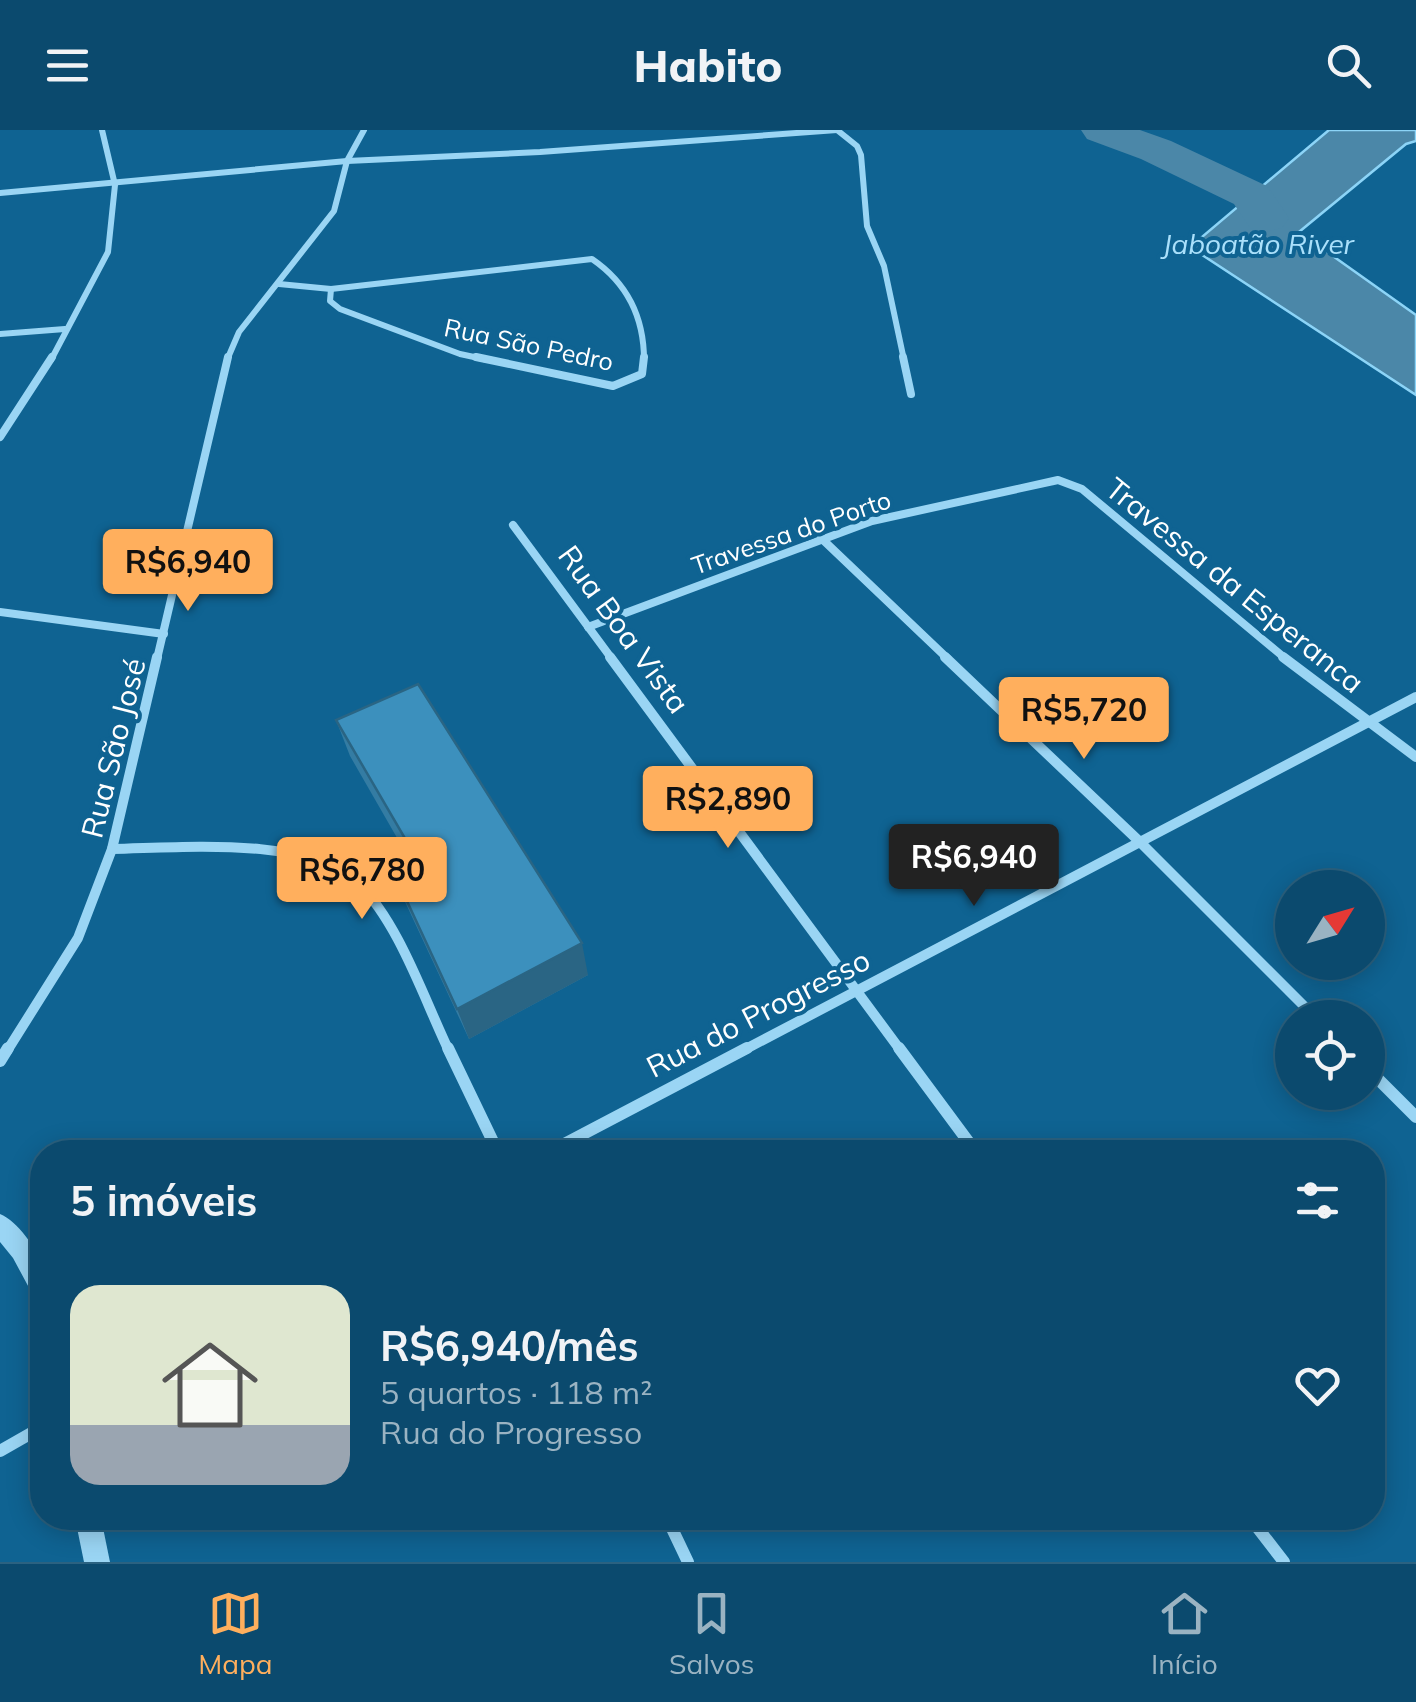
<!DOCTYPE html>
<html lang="pt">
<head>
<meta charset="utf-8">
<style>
  body { margin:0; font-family:Mulish,sans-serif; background:#195476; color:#f1f3f6; height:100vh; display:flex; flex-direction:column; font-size:38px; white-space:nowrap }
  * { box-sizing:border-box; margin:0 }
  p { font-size:32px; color:#9ab3c2 }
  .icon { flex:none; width:55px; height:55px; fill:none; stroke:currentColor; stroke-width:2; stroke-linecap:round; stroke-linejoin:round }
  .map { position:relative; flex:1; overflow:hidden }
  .panel { position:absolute; left:30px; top:1010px; width:1355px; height:390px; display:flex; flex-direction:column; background:#0b4a6e; border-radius:40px; box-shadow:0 5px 25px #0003,0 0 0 2px #2b6281 }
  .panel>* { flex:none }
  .needle { width:65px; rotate:53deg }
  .tools { position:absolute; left:1275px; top:740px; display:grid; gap:20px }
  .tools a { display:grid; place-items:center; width:110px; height:110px; border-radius:50%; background:#0b4a6e; box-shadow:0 5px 25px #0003,0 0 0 2px #2b6281; font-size:50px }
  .price { position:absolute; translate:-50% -85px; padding:0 22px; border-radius:10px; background:#ffaf5d; color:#111; font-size:32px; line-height:65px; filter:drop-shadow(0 2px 5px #0008) }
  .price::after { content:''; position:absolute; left:50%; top:60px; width:30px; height:22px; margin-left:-15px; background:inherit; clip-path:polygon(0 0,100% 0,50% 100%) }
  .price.active { background:#222; color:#fff }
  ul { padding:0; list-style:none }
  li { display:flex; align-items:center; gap:30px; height:250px; padding:0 40px }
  li span { display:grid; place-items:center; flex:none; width:280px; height:200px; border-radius:30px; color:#555 }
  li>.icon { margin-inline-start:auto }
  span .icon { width:120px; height:120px; fill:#fffc; stroke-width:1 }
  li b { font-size:42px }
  h2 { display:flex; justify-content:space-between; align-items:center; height:120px; padding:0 40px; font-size:42px }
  header { display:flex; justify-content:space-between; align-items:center; height:130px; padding:0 40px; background:#0b4a6e; font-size:45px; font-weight:800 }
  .menu { display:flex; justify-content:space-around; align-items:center; height:140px; border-top:2px solid #2b6281; background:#0b4a6e; font-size:28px; color:#9ab3c2 }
  .menu a { display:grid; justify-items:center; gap:5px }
  .menu .active { color:#ffaf5d }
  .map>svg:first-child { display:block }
  .water { fill:#4b87a8; stroke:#8cd4f7; stroke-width:2.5 }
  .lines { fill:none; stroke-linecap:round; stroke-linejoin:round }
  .river { fill:#4b87a8; fill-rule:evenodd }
  .minor-far3 { stroke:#9ad5f4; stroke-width:6 }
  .minor-far2 { stroke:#9ad5f4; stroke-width:8 }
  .minor-far1 { stroke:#9ad5f4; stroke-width:10 }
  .minor { stroke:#9ad5f4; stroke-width:12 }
  .tertiary { fill:#9ad5f4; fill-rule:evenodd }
  .wall { fill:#347ca3 }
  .shaded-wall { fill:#2a6584 }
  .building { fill:#3c90bd; stroke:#2a6584; stroke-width:2.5 }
  .labels { text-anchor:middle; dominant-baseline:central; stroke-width:8; stroke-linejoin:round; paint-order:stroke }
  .far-street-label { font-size:25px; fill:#fff; stroke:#0f6392 }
  .far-water-label { font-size:28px; font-style:italic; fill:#aae0fb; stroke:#0f6392 }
  .street-label { font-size:30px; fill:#fff; stroke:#0f6392 }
</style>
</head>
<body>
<header><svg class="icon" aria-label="menu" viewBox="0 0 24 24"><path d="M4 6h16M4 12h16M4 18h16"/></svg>Habito<svg class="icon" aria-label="search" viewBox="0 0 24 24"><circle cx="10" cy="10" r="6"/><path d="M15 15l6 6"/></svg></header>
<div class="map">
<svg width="1416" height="1432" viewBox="0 0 1416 1432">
  <rect width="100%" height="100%" fill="#0f6392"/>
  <polygon class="water" points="1329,0 1416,0 1416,11 1406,14 1299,102 1416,185 1416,265 1190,117"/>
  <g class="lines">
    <polygon class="river" points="1081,0 1140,0 1171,11 1267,56 1289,88 1282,98 1266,102 1250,98 1234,74 1141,29 1087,9"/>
    <g class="minor-far3">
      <polyline points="837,0 857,16 861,25 867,96 884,136 904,230"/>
      <polyline points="0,63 347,31 540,22 837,0"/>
      <polyline points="279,154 331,159"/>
      <polyline points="331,159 330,171 340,179 460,224 488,230"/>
      <path d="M331 159 592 129C627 153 644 188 644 230"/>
      <polyline points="0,204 65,199"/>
      <polyline points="51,230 108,122 115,55 102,0"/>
      <polyline points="227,230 239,202 334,81 347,31 364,0"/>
    </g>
    <g class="minor-far2">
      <polyline points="476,227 613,256 642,244 644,227"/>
      <polyline points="903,227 911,264"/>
      <polyline points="0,307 52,227"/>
      <polyline points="513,395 612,529"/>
      <polyline points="821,408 948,529"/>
      <polyline points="0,482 164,504"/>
      <polyline points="588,497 872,391 1058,350 1082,359 1286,529"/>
      <polyline points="157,529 228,227"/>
    </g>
    <g class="minor-far1">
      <polyline points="610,527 901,921"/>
      <polyline points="945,527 1141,713 1316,888"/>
      <polyline points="1283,527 1416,627"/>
      <path d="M112 719C177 718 308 705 358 753 399 793 424 869 449 921"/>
      <polyline points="7,921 78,808 112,719 157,527"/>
      <polyline points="742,921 1416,567"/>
    </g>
    <g class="minor">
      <polyline points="448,918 498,1022"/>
      <polyline points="899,918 976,1022"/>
      <polyline points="0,931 8,918"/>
      <polyline points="1368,939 1416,987"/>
      <polyline points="549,1022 747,918"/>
      <polyline points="0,1321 42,1297"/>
      <polyline points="667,1388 688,1432"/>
      <polyline points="1250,1388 1284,1432"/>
    </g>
    <g class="tertiary">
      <path d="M0 1084C17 1091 37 1118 42 1136 45 1146 42 1160 42 1170L34 1167 13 1128 0 1112Z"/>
      <polygon points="75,1388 101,1388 110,1432 84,1432"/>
    </g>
  </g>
  <polygon class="wall" points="336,590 588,845 469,909 400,761 387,728 404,720 350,626"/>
  <polygon class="shaded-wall" points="582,813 588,845 469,909 457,879"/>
  <polygon class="building" points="418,554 582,813 457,879 387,728 410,717 336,590"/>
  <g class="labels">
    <g class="far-street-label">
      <text transform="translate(529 214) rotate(12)">Rua São Pedro</text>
      <text transform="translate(791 402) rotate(-19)">Travessa do Porto</text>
    </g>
    <g class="far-water-label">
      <text x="1258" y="113">Jaboatão River</text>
    </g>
    <g class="street-label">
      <text transform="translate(1235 455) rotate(39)">Travessa da Esperanca</text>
      <text transform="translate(624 499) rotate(54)">Rua Boa Vista</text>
      <text transform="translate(113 618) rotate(-76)">Rua São José</text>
      <text transform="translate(758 883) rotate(-27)">Rua do Progresso</text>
    </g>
  </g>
</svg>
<div class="tools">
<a><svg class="needle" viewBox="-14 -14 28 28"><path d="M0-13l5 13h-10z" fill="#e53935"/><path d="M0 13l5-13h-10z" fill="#9ab3c2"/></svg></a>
<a><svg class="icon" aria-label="locate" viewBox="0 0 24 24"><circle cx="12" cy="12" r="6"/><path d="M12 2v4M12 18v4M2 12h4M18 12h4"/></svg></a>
</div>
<b class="price" style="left:188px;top:484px">R$6,940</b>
<b class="price" style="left:1084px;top:632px">R$5,720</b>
<b class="price" style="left:728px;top:721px">R$2,890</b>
<b class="price active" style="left:974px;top:779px">R$6,940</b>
<b class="price" style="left:362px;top:792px">R$6,780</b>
<section class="panel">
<h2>5 imóveis<svg class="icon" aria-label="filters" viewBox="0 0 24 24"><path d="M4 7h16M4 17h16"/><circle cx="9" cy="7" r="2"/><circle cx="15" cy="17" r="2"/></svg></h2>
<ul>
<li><span style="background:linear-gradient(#dfe7d0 70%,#9aa5b1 0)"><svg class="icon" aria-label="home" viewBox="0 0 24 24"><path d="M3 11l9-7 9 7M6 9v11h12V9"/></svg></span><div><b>R$6,940/mês</b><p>5 quartos · 118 m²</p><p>Rua do Progresso</p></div><svg class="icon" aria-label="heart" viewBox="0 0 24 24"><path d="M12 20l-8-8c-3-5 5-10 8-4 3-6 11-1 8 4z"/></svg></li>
</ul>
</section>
</div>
<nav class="menu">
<a class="active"><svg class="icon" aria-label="map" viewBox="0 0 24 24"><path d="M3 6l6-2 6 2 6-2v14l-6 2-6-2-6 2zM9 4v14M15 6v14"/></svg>Mapa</a>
<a><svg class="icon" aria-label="saved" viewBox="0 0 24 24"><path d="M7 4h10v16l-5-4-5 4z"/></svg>Salvos</a>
<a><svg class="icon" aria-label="home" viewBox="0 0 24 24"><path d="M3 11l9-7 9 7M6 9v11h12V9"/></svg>Início</a>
</nav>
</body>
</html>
